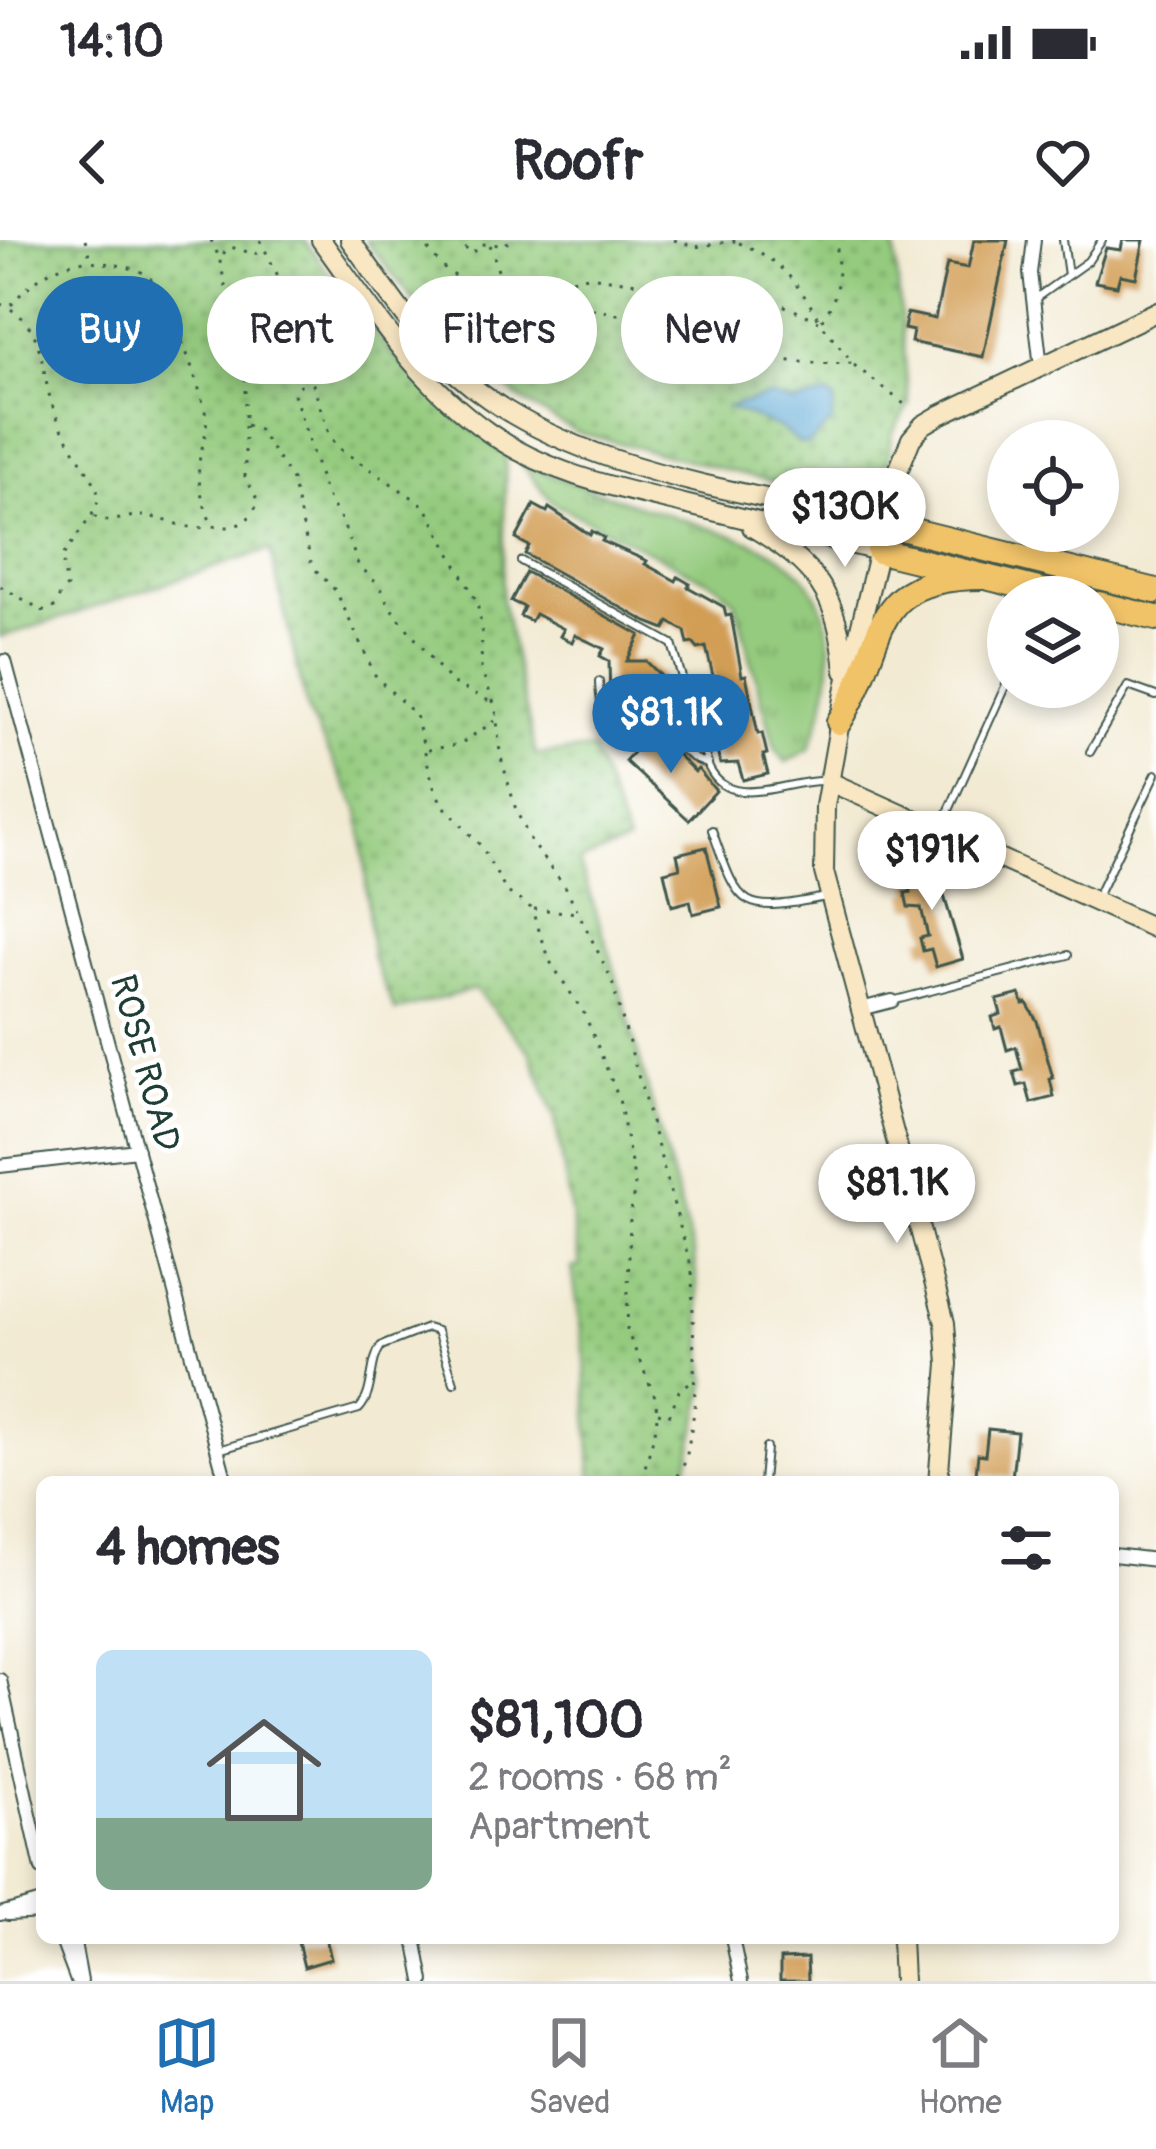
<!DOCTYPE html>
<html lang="en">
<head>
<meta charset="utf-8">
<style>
  body { margin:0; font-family:Pangolin,sans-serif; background:#f2f2f3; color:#2b2b33; height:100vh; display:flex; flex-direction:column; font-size:45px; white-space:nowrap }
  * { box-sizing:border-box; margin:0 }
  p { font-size:39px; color:#7c7c81 }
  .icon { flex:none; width:66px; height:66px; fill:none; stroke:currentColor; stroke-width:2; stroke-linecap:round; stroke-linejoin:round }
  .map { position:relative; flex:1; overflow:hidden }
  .details { position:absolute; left:36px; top:1236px; width:1083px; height:468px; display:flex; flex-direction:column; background:#fff; border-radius:18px; box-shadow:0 6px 18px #0003 }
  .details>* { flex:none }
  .hud { position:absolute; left:36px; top:36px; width:1086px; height:108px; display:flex; gap:24px }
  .controls { position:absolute; left:987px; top:180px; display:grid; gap:24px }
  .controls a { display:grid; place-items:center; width:132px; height:132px; border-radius:50%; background:#fff; box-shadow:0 6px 18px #0003; font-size:60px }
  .price { position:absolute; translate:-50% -102px; padding:0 27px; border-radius:42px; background:#fff; color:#222; font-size:39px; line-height:78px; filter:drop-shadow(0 3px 6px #0008) }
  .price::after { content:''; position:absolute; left:50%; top:72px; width:36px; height:27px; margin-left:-18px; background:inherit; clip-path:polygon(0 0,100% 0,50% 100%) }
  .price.selected { background:#1f6fb2; color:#fff }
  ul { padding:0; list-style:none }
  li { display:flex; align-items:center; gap:36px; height:300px; padding:0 60px }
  li span { display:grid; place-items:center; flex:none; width:336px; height:240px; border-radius:18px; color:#555 }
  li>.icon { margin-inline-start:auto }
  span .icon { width:144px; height:144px; fill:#fffc; stroke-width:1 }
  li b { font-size:51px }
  h2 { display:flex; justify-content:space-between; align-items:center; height:144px; padding:0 60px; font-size:51px }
  .chip { padding:0 42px; border-radius:54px; background:#fff; box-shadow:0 6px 18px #0003; font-size:42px; line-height:108px }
  .chip.selected { background:#1f6fb2; color:#fff }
  .status { display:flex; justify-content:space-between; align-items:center; height:84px; padding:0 60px; background:#fff; direction:ltr }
  .status svg { height:33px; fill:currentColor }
  header { display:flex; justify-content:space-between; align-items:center; height:156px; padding:0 60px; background:#fff; font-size:54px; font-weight:700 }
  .tabs { display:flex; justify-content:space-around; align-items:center; height:168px; border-top:3px solid #e1e1e2; background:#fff; font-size:33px; color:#7c7c81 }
  .tabs a { display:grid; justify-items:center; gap:6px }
  .tabs .selected { color:#1f6fb2 }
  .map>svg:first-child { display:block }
  .grass { fill:url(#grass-tufts); stroke:#5a8459; stroke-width:3 }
  .park { fill:url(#park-dots); stroke:#5a8459; stroke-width:3 }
  .water { fill:#5da9d5; stroke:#3e7384; stroke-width:3 }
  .building { fill:#d29e55 }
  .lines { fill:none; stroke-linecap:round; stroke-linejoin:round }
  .lane-casing { stroke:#3f574c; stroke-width:10 }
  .street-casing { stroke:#3f574c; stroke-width:16 }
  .secondary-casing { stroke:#3f574c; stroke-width:22 }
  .highway-casing { stroke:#3f574c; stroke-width:28 }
  .path { stroke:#3f574c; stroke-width:3; stroke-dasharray:3 9; stroke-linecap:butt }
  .lane { stroke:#fff; stroke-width:6 }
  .street { stroke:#fff; stroke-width:12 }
  .secondary { stroke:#f9e7c3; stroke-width:18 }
  .highway { stroke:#f1c369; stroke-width:24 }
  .labels { text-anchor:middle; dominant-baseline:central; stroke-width:9; stroke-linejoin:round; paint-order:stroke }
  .street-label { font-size:36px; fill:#1f3d34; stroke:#fff }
</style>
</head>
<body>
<div class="status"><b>14:10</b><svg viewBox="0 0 49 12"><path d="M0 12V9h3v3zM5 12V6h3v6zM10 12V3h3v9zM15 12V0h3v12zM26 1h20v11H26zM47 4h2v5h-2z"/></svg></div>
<header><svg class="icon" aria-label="back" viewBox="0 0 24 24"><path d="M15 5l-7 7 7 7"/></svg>Roofr<svg class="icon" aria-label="heart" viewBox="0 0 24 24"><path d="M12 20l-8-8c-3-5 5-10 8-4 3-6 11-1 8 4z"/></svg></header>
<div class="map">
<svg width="1156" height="1741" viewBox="0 0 1156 1741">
  <defs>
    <pattern id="grass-tufts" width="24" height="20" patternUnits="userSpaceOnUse" patternTransform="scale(3)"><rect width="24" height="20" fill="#94cb7e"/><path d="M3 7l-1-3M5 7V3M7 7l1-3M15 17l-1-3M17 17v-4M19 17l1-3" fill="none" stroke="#78a668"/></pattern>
    <pattern id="park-dots" width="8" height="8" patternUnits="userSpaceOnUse" patternTransform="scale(3)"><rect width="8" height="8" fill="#94cb7e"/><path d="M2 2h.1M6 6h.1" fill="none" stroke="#78a668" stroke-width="1.8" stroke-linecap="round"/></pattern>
  </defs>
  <rect width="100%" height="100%" fill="#fff"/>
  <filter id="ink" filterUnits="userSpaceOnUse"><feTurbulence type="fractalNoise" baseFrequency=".00833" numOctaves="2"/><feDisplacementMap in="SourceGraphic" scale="24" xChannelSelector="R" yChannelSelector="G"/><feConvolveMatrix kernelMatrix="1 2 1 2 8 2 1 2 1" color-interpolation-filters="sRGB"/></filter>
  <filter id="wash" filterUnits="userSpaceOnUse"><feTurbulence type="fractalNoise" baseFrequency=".004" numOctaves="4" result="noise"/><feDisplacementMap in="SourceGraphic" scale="48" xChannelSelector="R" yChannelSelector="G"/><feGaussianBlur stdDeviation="2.7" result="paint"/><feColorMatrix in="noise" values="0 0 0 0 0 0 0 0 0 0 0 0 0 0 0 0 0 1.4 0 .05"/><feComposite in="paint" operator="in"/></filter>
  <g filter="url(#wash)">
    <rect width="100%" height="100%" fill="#f2ead3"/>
    <path class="grass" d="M522 224C570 243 620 260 669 275 701 286 735 294 765 308 847 348 839 437 809 509L786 522 775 508 735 361 717 345 553 263Z"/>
    <g class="park">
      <path d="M0 0H304L390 113 460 180 506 214 502 360 536 515 592 509 628 602 579 622 611 717 694 1015 707 1141 684 1242H592L585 1119 572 1028 580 1026 555 878 531 813 475 749 395 771 372 717 360 572 308 473 270 310C179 336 91 371 0 397Z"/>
      <polygon points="365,0 894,0 909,164 892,194 889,218 880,237 864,255 830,256 576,192 529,165 453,110"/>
    </g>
    <polygon class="water" points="828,155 835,161 831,183 809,204 800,204 781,189 727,167 770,156 795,163"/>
    <g id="blocks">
      <g class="building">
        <polygon points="974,0 1008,0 983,117 911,102 913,91 904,89 907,73 935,79 947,24 968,28"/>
        <polygon points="1123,0 1144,0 1136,38 1120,35 1117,46 1095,42 1106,8 1121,10"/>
        <polygon points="534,265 547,272 549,268 590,295 592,291 604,298 602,301 647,321 645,324 676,341 678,337 690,344 688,347 724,367 726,376 731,375 742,436 746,435 758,494 762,493 767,514 763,515 768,534 743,540 738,523 720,524 717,511 721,510 722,500 730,498 721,465 716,466 708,461 704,447 714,440 706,407 698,409 693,403 688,404 685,391 669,382 665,389 647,382 525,314 529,306 516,299"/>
        <polygon points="526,332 640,395 627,421 646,421 661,436 664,447 654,471 647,476 627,476 626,460 610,460 609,421 600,416 604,409 575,395 572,402 560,396 564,389 535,374 531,381 520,376 524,367 511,361"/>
        <polygon points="649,495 667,504 695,532 698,529 716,551 689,580 625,521"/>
        <polygon points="706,607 721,667 693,674 690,661 672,666 664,632 680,628 677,614"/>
        <polygon points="926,616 933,643 937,642 942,649 963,719 936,727 931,709 923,711 920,698 928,696 921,668 908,667 905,653 911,652 903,622"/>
        <polygon points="1020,754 1023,764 1027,763 1037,781 1053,838 1050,839 1054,857 1031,863 1026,844 1018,846 1014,832 1022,830 1016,807 1007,810 1001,787 995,789 992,777 1001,774 997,760"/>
        <polygon points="988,1189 1017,1192 1012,1238 976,1234 978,1214 985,1215"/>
        <polygon points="297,1698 326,1698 331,1719 304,1727"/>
        <polygon points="807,1718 808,1741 780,1741 780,1719"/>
      </g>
    </g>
  </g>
  <g filter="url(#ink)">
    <use href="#blocks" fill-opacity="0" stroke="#3f574c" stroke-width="3"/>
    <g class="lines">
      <defs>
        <g id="lane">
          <polyline points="1063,0 1068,35"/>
          <polyline points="1036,58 1088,21 1102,0"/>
          <path d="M521 321 672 404 709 528C731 573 787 539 825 541"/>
          <path d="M599 442C601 505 627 475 659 490 679 500 682 517 708 524"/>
          <polyline points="1090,512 1128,446 1156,456"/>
          <path d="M712 590C740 669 739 674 826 657"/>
          <polyline points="940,590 1008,440"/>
          <polyline points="1095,661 1156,534"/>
          <polyline points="892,761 1068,715"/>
          <path d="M218 1210 359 1169C375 1152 368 1125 381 1106L427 1088 437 1091 454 1143"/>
          <polyline points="763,1242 766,1208"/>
        </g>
        <g id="street">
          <polyline points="1034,0 1030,33 1041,127"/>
          <polyline points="5,421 226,1242"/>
          <polyline points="861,769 892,761"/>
          <polyline points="0,926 137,910"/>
          <polyline points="1113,1315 1156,1320"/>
          <polyline points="0,1440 42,1629"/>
          <polyline points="0,1674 42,1662"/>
          <polyline points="8,1674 42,1672"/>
          <polyline points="61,1698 77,1741"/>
          <polyline points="73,1698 81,1741"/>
          <polyline points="415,1698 423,1741"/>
          <polyline points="732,1698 741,1741"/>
        </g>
        <g id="secondary">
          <path d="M321 0C371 69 417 142 488 192 545 233 616 248 684 264 749 280 814 295 879 311"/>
          <path d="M350 0C384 46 415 96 458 135 569 233 746 250 885 284"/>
          <polyline points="832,266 865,261 895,241"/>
          <path d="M752 287C816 325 838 354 845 431"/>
          <polyline points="828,541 1156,689"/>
          <polyline points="938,1242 948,1124 945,1083 824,632 825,566 846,447 898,231 911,199 923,185 940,175 1156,72"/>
          <polyline points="901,1698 903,1741"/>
        </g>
        <g id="highway">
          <polyline points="885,284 1156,351"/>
          <polyline points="879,311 1067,357"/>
          <polyline points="1098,364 1156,378"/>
          <path d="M839 482C891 400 861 336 986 337"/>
        </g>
      </defs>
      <use href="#lane" class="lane-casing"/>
      <use href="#street" class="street-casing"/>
      <use href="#secondary" class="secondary-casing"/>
      <use href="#highway" class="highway-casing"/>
      <g class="path">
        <path d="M85 0 91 21C107 24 130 25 145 34 164 44 203 152 206 177 208 193 201 207 199 223 197 245 204 265 212 286 233 290 251 284 258 261L245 237V135L219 17 231 7 254 14 266 11"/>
        <polyline points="211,0 218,15"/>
        <polyline points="260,0 291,62 309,132 294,154 325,253 342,281 358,324 381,348 389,366 444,434 453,443 493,463"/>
        <path d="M420 0 447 32 468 42 617 74C643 74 663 87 688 95 748 115 789 126 853 123L820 82C841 59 839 28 836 0"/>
        <polyline points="456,0 472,14 482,4 504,5 511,0"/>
        <polyline points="674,0 695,7 740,0"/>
        <path d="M739 3C778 17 798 43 818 78"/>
        <path d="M490 5C496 18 497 37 506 47"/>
        <polyline points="513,48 589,36 636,43 723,45 760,55 819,81"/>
        <path d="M0 64C45 82 39 122 51 161 60 191 81 220 97 247L98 261 92 275 62 317 67 347 60 354 56 366 45 372 0 346"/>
        <path d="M11 65C31 41 56 22 89 21"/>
        <polyline points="854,125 908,167"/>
        <polyline points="309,132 330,197 341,210 425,266 477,362 482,391 481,429 496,469 500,514 516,570 532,604 565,646 611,738 692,1030 695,1166 686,1220 675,1242"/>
        <path d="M249 136C279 142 275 115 300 103"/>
        <polyline points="246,185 259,190 292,240 312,326 336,351 376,437 416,475 433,545 442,564 481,606 506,651 531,668 551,723 585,775 619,859 635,944 630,977 627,1091 656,1159 657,1184 641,1242"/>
        <path d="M94 276C113 286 123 275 142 276 166 277 188 293 211 286"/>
        <polyline points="428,510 460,504 495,481"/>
        <polyline points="534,669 578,673"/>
        <polyline points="658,1173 669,1176 679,1151 693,1140"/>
      </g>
      <use href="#lane" class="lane"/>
      <use href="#street" class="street"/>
      <use href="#secondary" class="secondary"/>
      <use href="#highway" class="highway"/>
    </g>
  </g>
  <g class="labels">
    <g class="street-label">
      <text transform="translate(145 823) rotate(75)">ROSE ROAD</text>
    </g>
  </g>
</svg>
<div class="controls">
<a><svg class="icon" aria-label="locate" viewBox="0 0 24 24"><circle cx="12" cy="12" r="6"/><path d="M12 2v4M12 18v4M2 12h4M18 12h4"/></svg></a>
<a><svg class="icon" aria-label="layers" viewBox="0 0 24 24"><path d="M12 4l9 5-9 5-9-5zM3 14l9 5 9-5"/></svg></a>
</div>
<b class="price" style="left:845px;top:330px">$130K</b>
<b class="price selected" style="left:671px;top:536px">$81.1K</b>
<b class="price" style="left:932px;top:673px">$191K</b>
<b class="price" style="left:897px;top:1006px">$81.1K</b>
<div class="hud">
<a class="chip selected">Buy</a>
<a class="chip">Rent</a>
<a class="chip">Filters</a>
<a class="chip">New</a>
</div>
<section class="details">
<h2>4 homes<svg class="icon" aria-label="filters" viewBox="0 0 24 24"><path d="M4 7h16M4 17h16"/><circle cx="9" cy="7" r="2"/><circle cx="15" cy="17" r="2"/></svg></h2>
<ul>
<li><span style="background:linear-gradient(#bfe0f5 70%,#7fa58c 0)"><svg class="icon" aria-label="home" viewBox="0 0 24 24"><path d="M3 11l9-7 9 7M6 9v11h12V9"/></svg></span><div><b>$81,100</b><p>2 rooms · 68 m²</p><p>Apartment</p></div></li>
</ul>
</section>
</div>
<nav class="tabs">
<a class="selected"><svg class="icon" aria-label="map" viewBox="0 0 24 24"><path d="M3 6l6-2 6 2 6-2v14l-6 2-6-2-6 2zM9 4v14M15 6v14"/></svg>Map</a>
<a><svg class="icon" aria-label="saved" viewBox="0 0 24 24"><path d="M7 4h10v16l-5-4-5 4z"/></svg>Saved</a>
<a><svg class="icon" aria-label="home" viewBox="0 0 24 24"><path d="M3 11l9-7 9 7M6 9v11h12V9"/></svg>Home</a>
</nav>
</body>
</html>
